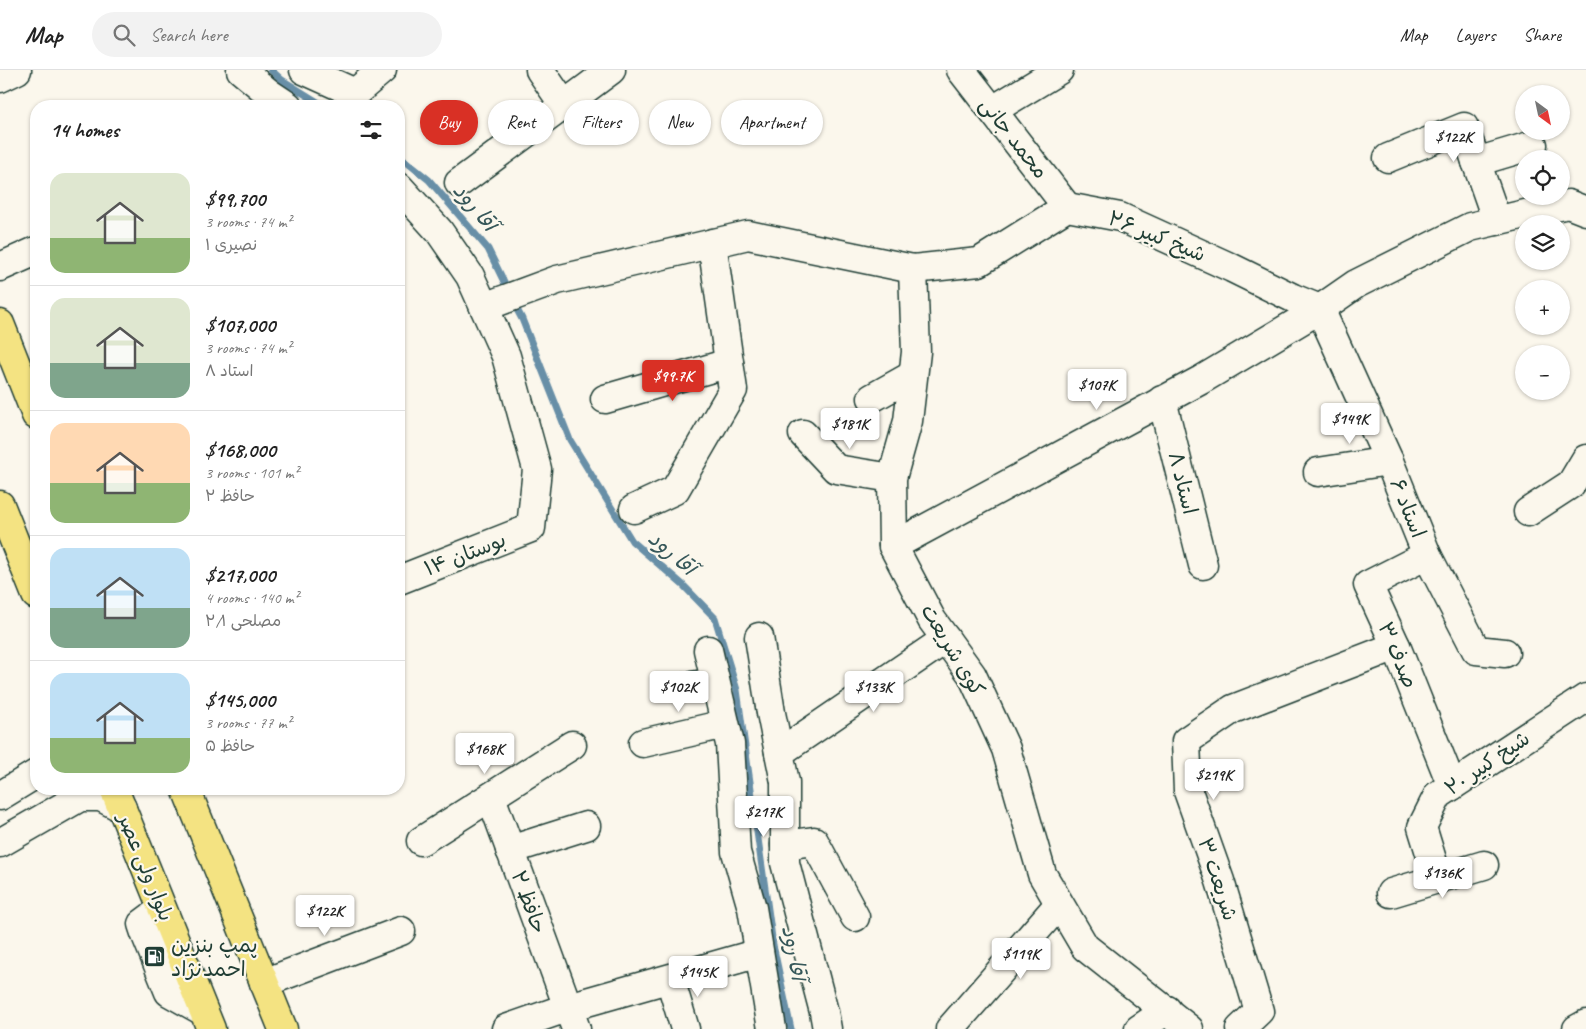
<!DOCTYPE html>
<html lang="en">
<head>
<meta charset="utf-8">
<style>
  body { margin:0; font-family:Caveat,"Playpen Sans Arabic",sans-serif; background:#f2f2f2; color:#222; height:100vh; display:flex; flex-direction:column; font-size:19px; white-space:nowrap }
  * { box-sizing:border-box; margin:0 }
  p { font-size:16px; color:#767676 }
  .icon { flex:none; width:28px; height:28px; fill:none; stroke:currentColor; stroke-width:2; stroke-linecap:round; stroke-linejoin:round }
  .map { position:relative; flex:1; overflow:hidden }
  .details { position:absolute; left:30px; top:30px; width:375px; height:695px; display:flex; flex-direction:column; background:#fff; border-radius:20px; box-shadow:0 1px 4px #0004 }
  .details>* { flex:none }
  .hud { position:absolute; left:420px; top:30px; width:475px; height:45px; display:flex; gap:10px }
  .needle { width:32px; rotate:147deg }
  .controls { position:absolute; left:1515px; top:15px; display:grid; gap:10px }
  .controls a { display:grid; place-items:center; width:55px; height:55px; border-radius:50%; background:#fff; box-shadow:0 1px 4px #0004; font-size:25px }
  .price { position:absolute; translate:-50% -42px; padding:0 11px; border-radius:5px; background:#fff; color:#222; font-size:16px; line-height:32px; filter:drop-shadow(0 1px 2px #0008) }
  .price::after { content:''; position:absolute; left:50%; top:30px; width:15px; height:11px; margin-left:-8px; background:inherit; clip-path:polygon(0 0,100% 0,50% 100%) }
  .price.active { background:#d93025; color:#fff }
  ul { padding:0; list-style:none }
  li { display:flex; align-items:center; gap:15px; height:125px; padding:0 20px }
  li+li { border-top:1px solid #e0e0e0 }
  li span { display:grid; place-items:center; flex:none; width:140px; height:100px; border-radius:15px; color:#555 }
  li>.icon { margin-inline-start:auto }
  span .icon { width:60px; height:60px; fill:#fffc; stroke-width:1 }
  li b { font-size:21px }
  h2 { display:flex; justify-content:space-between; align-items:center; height:60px; padding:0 20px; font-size:21px }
  .pill { padding:0 18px; border-radius:22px; background:#fff; box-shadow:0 1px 4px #0004; font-size:18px; line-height:45px }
  .pill.active { background:#d93025; color:#fff }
  header { display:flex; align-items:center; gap:30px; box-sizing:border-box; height:70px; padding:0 25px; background:#fff; border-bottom:1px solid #e0e0e0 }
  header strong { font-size:24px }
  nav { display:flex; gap:28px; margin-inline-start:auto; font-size:18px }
  .search { width:350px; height:45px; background:#f2f2f2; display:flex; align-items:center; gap:12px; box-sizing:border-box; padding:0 18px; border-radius:28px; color:#767676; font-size:19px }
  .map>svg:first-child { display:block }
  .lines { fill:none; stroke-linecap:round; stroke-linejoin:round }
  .stream { stroke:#688fa7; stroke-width:7 }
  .minor-casing { stroke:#1f3d34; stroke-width:31 }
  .major-casing { stroke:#1f3d34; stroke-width:31 }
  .minor { stroke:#fbf7ec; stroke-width:28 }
  .major { stroke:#f4e382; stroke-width:28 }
  .labels { text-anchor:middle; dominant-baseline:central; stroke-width:4.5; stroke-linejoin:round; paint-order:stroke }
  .street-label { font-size:21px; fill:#1f3d34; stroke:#fbf7ec }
  .poi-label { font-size:21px; fill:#1f3d34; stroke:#fbf7ec; text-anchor:start }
  .water-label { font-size:22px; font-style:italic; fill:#37585a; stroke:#fbf7ec }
</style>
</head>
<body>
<header>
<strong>Map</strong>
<div class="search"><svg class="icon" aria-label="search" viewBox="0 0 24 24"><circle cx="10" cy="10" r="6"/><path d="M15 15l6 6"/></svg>Search here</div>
<nav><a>Map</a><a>Layers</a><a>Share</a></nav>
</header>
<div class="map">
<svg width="1586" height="959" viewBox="0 0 1586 959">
  <rect width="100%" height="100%" fill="#fbf7ec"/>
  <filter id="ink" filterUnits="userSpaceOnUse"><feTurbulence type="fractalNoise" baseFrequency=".02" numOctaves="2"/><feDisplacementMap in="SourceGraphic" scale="10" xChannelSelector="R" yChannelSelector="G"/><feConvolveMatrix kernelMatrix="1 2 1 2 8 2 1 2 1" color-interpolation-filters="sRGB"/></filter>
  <g filter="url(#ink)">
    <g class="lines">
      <g class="stream">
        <polyline points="271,0 282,10 324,36"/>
        <polyline points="399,86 429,110 488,179 509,222"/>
        <polyline points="513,232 522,249 570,370 632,471 683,515 715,548 737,620 773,875 791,959"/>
      </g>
      <defs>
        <g id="minor">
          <polyline points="241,0 270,24 288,36"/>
          <polyline points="304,0 355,23 382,0"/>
          <polyline points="540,0 564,35"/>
          <polyline points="961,0 1067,137"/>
          <polyline points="0,8 17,0"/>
          <polyline points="993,40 1059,0"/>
          <polyline points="1388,88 1464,57 1497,151"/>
          <polyline points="1476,92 1533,75"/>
          <polyline points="459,113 611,0"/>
          <polyline points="399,117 439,161 470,206 506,286 537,399 531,458 399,510"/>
          <polyline points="0,197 36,181"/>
          <polyline points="913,199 916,282 908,351 892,408 893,476 932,550 972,605 1006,679 1042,804 1085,877 1189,959"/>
          <polyline points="484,237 557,210 748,165 913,199 979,192 1067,137 1120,147 1232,198 1293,228 1320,239 1356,214 1470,157 1568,134 1586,141"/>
          <polyline points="872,328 913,305"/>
          <polyline points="605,329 729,293"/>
          <polyline points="1162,330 1203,495"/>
          <polyline points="803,364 836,399 892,408"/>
          <polyline points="1318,402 1389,391"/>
          <polyline points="634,439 675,420 733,320 712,173"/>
          <polyline points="1528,442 1571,414 1586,389"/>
          <polyline points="893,476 1201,310 1320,239 1389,391 1427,485 1476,580 1505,583"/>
          <polyline points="1427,485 1368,515 1396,576 1452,716"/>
          <polyline points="759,567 771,643 785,712 785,793 824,942 827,959"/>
          <polyline points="708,580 730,674 736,782 752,838 772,959"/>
          <polyline points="680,618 715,612"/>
          <polyline points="643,673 725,654"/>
          <polyline points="779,683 946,569"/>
          <polyline points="0,726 36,704"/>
          <polyline points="491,727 576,959"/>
          <polyline points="421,771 572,675"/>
          <polyline points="0,773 80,727 101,727 122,738"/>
          <polyline points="785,775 814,771 855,847"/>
          <polyline points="510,780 586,756"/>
          <polyline points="1438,809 1422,757 1438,725 1586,628"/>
          <polyline points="1391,823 1484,795"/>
          <polyline points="162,839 142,854 145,863 169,922 203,941"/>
          <polyline points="670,909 685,959"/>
          <polyline points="264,913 401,861"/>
          <polyline points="506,959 569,937 759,883"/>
          <polyline points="950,959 1059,834"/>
          <polyline points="1139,959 1167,940"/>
          <polyline points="1240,959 1259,941 1220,811 1188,721 1186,671 1233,639 1396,576"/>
          <polyline points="1577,959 1586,954"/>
        </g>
        <g id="major">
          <polyline points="0,254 36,345"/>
          <polyline points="0,435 36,525"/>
          <polyline points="114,719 211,959"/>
          <polyline points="186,719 283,959"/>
        </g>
      </defs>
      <use href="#minor" class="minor-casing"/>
      <use href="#major" class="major-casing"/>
      <use href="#minor" class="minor"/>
      <use href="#major" class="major"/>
    </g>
  </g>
  <defs>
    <symbol id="fuel-square" viewBox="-11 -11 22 22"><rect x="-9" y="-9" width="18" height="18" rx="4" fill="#1f3d34" stroke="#fbf7ec"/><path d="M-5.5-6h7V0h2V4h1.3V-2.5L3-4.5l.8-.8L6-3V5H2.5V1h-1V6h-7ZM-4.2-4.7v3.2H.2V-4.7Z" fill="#fff"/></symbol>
  </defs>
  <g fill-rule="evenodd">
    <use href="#fuel-square" x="142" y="874" width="25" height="25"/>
  </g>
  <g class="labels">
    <g class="street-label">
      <text transform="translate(1014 68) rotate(52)">محمد جانی</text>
      <text transform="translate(1157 166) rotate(22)">شیخ کبیر ۲۶</text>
      <text transform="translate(1183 413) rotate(76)">استاد ۸</text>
      <text transform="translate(1408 438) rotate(68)">استاد ۶</text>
      <text transform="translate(465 484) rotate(-21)">بوستان ۱۴</text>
      <text transform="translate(953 580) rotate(59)">کوی شریعت</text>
      <text transform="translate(1398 585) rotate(67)">صدف ۳</text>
      <text transform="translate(1487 693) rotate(-34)">شیخ کبیر ۲۰</text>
      <text transform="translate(146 797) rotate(68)">بلوار ولی عصر</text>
      <text transform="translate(1218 809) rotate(72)">شریعت ۳</text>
      <text transform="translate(529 832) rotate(70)">حافظ ۲</text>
    </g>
    <g class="poi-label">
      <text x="171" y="875">پمپ بنزین<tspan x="171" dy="24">احمدنژاد</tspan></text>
    </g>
    <g class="water-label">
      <text transform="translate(475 137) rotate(50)">آقا رود</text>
      <text transform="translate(672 483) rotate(41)">آقا رود</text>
      <text transform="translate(794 883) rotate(79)">آقا رود</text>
    </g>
  </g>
</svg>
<div class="controls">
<a><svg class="needle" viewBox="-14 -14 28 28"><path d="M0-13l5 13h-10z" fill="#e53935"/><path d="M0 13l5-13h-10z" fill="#767676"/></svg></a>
<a><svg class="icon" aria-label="locate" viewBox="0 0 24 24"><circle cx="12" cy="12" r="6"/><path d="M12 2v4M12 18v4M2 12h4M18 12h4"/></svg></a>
<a><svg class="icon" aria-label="layers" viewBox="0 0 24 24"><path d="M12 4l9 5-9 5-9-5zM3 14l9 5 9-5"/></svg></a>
<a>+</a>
<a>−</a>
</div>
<b class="price" style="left:1454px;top:93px">$122K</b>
<b class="price active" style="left:673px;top:332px">$99.7K</b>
<b class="price" style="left:1097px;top:341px">$107K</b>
<b class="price" style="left:1350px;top:375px">$149K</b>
<b class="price" style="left:850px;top:380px">$181K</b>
<b class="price" style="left:679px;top:643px">$102K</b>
<b class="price" style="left:874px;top:643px">$133K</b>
<b class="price" style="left:485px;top:705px">$168K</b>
<b class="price" style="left:1214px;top:731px">$219K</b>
<b class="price" style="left:764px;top:768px">$217K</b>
<b class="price" style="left:1443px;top:829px">$136K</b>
<b class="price" style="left:325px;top:867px">$122K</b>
<b class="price" style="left:1021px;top:910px">$119K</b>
<b class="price" style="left:698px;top:928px">$145K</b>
<div class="hud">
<a class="pill active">Buy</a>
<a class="pill">Rent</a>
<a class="pill">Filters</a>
<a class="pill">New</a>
<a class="pill">Apartment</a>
</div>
<section class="details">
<h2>14 homes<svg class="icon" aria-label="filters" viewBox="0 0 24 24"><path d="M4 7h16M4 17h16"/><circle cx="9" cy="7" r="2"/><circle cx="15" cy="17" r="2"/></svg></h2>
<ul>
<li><span style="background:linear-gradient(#dfe7d0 65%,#8fb573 0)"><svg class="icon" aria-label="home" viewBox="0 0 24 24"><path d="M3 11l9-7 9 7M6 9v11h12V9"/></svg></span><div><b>$99,700</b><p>3 rooms · 74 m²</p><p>نصیری ۱</p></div></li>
<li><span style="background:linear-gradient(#dfe7d0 65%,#7fa58c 0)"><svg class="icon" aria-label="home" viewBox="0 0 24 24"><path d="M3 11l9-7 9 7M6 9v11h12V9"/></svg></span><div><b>$107,000</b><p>3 rooms · 74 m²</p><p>استاد ۸</p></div></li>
<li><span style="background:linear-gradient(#ffd9b3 60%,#8fb573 0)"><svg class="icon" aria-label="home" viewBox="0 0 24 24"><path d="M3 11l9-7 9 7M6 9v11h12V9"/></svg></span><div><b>$168,000</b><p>3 rooms · 101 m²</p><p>حافظ ۲</p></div></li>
<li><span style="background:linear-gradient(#bfe0f5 60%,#7fa58c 0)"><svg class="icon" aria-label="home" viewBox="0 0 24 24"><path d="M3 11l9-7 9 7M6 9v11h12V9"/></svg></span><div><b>$217,000</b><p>4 rooms · 140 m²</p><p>مصلحی ۲/۱</p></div></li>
<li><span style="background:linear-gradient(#bfe0f5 65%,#8fb573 0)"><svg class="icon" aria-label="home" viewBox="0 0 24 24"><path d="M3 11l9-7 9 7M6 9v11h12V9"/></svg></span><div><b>$145,000</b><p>3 rooms · 77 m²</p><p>حافظ ۵</p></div></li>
</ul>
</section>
</div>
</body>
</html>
